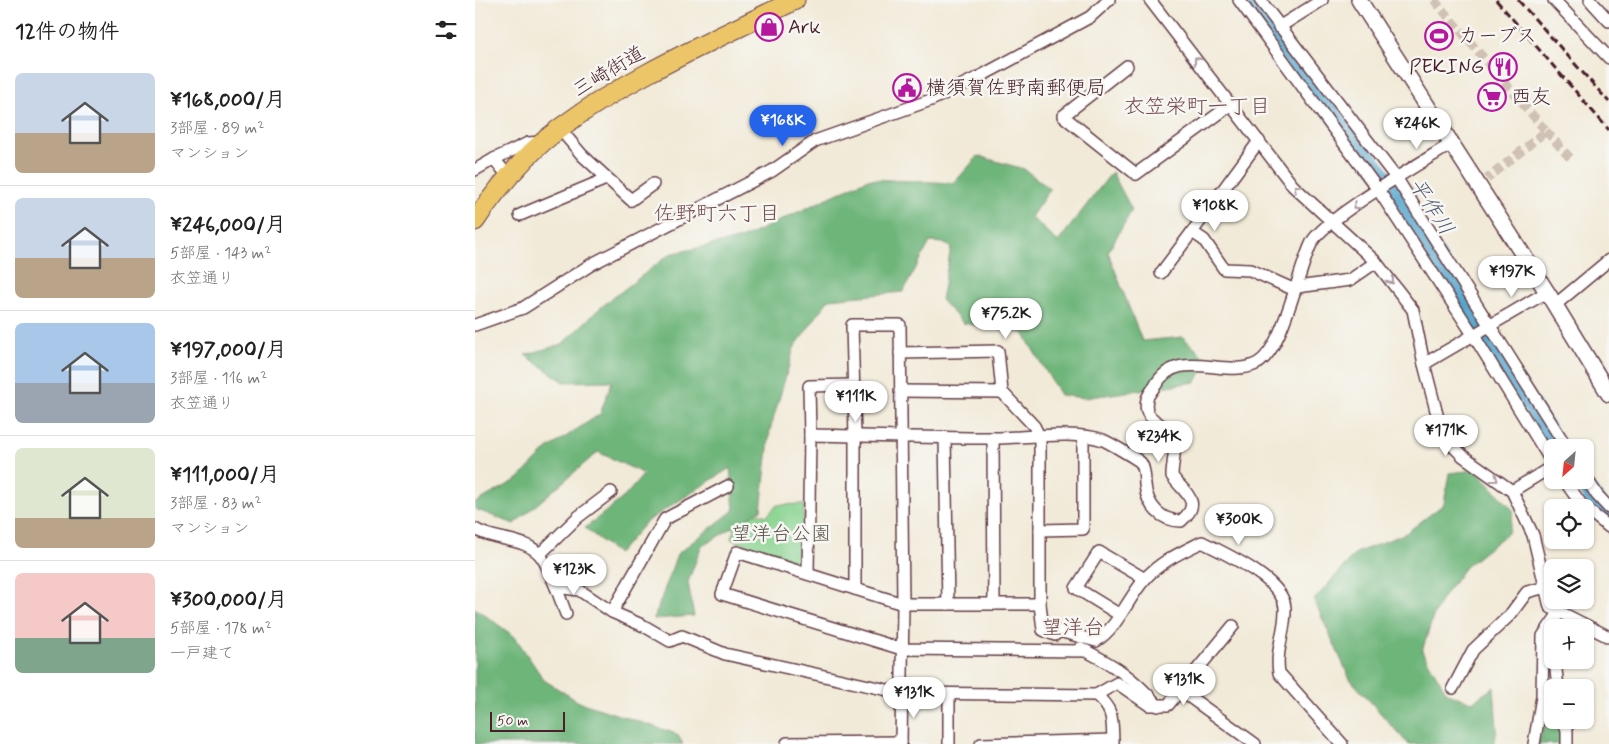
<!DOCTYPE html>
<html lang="ja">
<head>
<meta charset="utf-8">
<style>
  body { margin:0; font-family:Mynerve,"Klee One",sans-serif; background:#f6f6f6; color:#222; height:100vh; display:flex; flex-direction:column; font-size:19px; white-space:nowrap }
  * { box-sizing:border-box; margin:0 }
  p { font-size:16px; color:#767676 }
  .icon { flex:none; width:28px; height:28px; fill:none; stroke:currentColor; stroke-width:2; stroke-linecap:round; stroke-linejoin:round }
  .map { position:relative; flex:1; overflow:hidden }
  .details { display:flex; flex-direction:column; background:#fff; width:475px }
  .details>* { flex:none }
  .needle { width:32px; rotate:207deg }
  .buttons { position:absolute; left:1069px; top:439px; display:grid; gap:10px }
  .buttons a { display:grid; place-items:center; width:50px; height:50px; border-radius:8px; background:#fff; box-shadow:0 1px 4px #0004; font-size:25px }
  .scale { position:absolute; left:15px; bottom:12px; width:75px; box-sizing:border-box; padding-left:5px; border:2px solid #4a1f2b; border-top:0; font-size:14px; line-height:18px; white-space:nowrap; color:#4a1f2b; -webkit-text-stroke:4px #f6f6f2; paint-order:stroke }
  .price { position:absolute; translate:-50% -42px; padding:0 11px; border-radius:18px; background:#fff; color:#222; font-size:16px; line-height:32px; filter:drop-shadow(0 1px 2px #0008) }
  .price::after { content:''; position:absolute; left:50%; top:30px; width:15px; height:11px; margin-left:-8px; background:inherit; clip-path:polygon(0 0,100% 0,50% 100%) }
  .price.current { background:#2563eb; color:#fff }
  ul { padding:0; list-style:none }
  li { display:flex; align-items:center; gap:15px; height:125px; padding:0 15px }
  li+li { border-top:1px solid #e0e0e0 }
  li span { display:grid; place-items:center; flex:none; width:140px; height:100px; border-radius:8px; color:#555 }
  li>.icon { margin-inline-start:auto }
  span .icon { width:60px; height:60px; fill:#fffc; stroke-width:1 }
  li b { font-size:21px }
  h2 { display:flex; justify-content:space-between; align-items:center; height:60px; padding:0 15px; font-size:21px }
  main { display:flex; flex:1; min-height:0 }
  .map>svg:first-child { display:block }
  .green { fill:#88d390; stroke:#69795e }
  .forest { fill:#6eb57a; stroke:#5c6a52 }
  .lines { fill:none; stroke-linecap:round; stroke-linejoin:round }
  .river { stroke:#54a5ce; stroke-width:18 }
  .pedestrian-tunnel { stroke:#d0c1b5; stroke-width:9; stroke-dasharray:9 4.5; stroke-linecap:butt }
  .minor-casing { stroke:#633d45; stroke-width:14 }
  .tertiary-casing { stroke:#633d45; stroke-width:18 }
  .primary-casing { stroke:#633d45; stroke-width:21 }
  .minor { stroke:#fff; stroke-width:11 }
  .tertiary { stroke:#fff; stroke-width:15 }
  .primary { stroke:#ecc569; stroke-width:19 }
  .rail { stroke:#4a1f2b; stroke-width:3; stroke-dasharray:8 4; stroke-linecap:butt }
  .oneway { stroke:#ae9aa0 }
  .labels { text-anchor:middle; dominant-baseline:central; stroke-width:5; stroke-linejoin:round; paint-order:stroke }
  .poi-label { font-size:20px; fill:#4a1f2b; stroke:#f6f6f2; text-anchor:start }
  .street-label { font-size:20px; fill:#4a1f2b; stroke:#f6f6f2 }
  .park-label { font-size:20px; fill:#5d5549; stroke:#f6f6f2 }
  .neighbourhood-label { font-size:21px; fill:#764b4b; stroke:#f6f6f2 }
  .water-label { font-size:21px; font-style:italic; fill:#4e556c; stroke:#f6f6f2 }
</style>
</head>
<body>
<main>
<section class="details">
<h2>12件の物件<svg class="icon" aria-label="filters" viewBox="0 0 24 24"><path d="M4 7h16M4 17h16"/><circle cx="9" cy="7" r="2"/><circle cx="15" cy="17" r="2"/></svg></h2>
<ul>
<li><span style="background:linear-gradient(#c9d6e8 60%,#b9a48a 0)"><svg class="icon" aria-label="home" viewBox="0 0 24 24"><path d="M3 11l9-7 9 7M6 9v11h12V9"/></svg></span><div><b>¥168,000/月</b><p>3部屋 · 89 m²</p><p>マンション</p></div></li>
<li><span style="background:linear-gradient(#c9d6e8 60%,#b9a48a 0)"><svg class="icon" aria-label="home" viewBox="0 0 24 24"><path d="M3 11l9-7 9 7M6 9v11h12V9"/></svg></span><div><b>¥246,000/月</b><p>5部屋 · 143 m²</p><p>衣笠通り</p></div></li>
<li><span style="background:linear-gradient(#a9c7e8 60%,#9aa5b1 0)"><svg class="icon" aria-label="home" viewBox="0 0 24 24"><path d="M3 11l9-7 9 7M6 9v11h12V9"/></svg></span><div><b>¥197,000/月</b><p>3部屋 · 116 m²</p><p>衣笠通り</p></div></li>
<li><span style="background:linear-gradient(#dfe7d0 70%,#b9a48a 0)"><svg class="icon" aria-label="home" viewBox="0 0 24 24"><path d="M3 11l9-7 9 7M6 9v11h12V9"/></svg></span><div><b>¥111,000/月</b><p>3部屋 · 83 m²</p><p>マンション</p></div></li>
<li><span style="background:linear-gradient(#f6c9c9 65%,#7fa58c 0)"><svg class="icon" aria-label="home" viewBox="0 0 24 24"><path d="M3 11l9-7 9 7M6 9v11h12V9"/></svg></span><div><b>¥300,000/月</b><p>5部屋 · 178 m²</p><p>一戸建て</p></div></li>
</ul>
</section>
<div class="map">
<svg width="1134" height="744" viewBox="0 0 1134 744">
  <rect width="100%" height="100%" fill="#f6f6f2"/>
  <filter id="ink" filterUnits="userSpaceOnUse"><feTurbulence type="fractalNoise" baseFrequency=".02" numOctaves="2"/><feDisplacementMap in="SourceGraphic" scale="10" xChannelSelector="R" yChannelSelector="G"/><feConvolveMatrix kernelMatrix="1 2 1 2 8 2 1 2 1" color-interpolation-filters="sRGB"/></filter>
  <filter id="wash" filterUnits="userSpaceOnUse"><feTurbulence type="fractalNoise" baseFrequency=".0096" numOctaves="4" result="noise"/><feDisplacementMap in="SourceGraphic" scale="20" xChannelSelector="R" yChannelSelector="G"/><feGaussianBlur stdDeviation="1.12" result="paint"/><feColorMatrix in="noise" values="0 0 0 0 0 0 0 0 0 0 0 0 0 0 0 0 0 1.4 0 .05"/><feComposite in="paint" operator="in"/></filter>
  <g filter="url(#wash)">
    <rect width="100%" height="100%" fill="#f2ead8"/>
    <polygon class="green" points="329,504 328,566 256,539 265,508 292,516 302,505"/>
    <g class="forest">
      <polygon points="503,156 549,169 575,189 556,217 583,242 637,172 657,210 633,252 667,341 708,337 732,360 721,382 609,398 585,395 548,333 488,323 466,300 476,248 468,243 455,242 428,292 354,299 319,348 295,430 286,510 226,547 213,582 219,616 179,619 202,554 259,510 255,468 171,522 143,554 110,528 149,497 169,474 123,452 39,524 0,509 0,503 43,479 71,450 125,414 137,381 89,382 50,355 87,344 125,308 195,254 268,238 393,179 479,183"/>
      <polygon points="1001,470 1039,511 1033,533 990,567 967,599 959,614 947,651 972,693 997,702 1019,687 1022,730 1019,744 933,744 875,679 839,600 881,553 931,533 969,504 974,473"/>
      <polygon points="0,608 40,637 69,680 104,702 202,734 208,744 0,744"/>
      <polygon points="1073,712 1090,740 1089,744 1063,744"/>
    </g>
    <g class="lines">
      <g class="river">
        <polyline points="777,0 835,86 924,195 994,310 1084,448"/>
        <polyline points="1114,492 1134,517"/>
      </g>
    </g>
  </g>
  <g filter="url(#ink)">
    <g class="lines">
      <g class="pedestrian-tunnel">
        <polyline points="959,0 1071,131 1012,179"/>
        <polyline points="1071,131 1096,159"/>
      </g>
      <defs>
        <g id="minor">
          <polyline points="675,0 818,186 901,262 938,310 949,364 964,422 980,448 988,456 1037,491 1058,535 1075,607 1134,637"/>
          <polyline points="764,0 904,191 999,336 1078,464"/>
          <polyline points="785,0 922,179 1092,448"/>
          <polyline points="1079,0 1134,58"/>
          <polyline points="1115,0 1134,21"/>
          <polyline points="804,27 847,0"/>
          <polyline points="652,66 588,116 661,174 757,104"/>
          <polyline points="85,129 107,155 156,200 178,184"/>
          <polyline points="784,141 717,232 729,240 749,269 775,270 820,290"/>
          <polyline points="19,159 53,143 67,142"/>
          <polyline points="0,170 19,159 34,177"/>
          <polyline points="45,215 131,179"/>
          <polyline points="686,273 717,232"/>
          <polyline points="822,287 875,280 901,262"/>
          <polyline points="1080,305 1134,260"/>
          <polyline points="0,325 48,308 117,264 297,171 340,141 456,100 504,77 615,17 634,0"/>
          <polyline points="425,353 523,351 527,392 559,426 565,438 565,604 428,604 262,552 247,594 427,649 612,651"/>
          <polyline points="949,364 1072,292"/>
          <polyline points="425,391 527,392"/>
          <path d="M335 435C396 436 457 438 518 438 548 438 601 430 628 440 633 442 664 460 666 463 670 469 670 479 670 485 672 506 686 521 706 521 729 502 709 493 697 476 697 463 703 446 696 434 687 421 667 421 672 399 673 395 677 390 680 386 702 346 749 379 781 364 808 352 823 269 837 242 850 218 948 162 976 144"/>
          <polyline points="470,437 473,604"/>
          <polyline points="518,438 519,604"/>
          <polyline points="1110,476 1122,495 1134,508"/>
          <polyline points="1089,480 1109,508"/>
          <polyline points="1037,491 1078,466"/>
          <polyline points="1110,508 1134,527"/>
          <path d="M0 529C18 541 50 537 65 555 72 563 76 577 81 587L104 590 137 612 169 626 195 641 207 636 250 654 426 693 621 695C640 711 637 721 638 744"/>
          <polyline points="565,530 608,529 608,437"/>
          <polyline points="65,554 103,517 136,492"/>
          <polyline points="333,574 335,435 334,386 377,385"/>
          <polyline points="81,587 91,614"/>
          <polyline points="380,589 380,436 377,325 425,325 428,604 426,744"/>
          <polyline points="565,604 568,630 580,635"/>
          <polyline points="137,612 190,519 253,486"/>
          <polyline points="645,615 601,588 624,552 670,579"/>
          <path d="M573 632 580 630 621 641C643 627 652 600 669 580 684 562 707 552 727 542 749 553 809 580 810 608 811 630 800 650 804 673L867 744"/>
          <path d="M605 648C638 664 659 678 683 706"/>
          <polyline points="1080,660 1083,688"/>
          <polyline points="978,688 998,650 1035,615 1052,592 1071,587"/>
          <polyline points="705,690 780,744"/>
          <polyline points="474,694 474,744"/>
          <polyline points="621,695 642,683 674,705 693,705 758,626"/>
          <polyline points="1088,720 1092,731 1092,744"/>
          <polyline points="312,743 426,742"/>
          <polyline points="506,744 638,740"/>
          <polyline points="1059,744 1067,697 1068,636 1084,613"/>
        </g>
        <polyline id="tertiary" points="884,0 1072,292 1134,394"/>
        <path id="primary" d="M0 221C23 187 52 153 85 128 157 75 240 40 320 0"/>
      </defs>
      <use href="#minor" class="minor-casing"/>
      <use href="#tertiary" class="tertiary-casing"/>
      <use href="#primary" class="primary-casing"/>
      <use href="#minor" class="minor"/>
      <use href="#tertiary" class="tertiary"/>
      <use href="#primary" class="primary"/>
      <g class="rail">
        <polyline points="1021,0 1134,130"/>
        <polyline points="1043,0 1134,102"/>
      </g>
    </g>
    <defs><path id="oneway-chevron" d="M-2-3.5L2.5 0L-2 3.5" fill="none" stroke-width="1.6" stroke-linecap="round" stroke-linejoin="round" transform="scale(1.25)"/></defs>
    <g class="oneway">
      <use href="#oneway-chevron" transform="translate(722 60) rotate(-128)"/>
      <use href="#oneway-chevron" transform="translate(822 188) rotate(-135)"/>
      <use href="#oneway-chevron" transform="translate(881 206) rotate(147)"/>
      <use href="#oneway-chevron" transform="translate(916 281) rotate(53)"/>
      <use href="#oneway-chevron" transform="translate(1020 479) rotate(36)"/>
    </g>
  </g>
  <defs>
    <symbol id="shop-ring" viewBox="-11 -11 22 22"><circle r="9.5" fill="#f6f6f2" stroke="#b5179e" stroke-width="1.5"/><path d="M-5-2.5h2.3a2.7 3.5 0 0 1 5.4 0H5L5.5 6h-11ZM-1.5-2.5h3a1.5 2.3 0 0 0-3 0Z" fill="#b5179e"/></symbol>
    <symbol id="stadium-ring" viewBox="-11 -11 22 22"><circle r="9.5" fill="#f6f6f2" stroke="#b5179e" stroke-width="1.5"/><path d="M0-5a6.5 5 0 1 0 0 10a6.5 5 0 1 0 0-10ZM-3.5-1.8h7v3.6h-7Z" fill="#b5179e"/></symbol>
    <symbol id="restaurant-ring" viewBox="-11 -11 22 22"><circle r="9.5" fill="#f6f6f2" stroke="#b5179e" stroke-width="1.5"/><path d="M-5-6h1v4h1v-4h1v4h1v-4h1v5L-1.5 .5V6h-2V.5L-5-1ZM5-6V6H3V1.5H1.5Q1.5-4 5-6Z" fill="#b5179e"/></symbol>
    <symbol id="civic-ring" viewBox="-11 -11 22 22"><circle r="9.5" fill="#f6f6f2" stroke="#b5179e" stroke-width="1.5"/><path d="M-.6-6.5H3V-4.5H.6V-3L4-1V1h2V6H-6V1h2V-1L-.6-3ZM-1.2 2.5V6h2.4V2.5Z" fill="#b5179e"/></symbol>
    <symbol id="supermarket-ring" viewBox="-11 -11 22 22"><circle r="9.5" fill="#f6f6f2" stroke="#b5179e" stroke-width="1.5"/><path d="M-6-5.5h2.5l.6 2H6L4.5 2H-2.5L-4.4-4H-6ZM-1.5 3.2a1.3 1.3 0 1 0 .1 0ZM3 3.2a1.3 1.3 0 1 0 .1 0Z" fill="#b5179e"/></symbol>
  </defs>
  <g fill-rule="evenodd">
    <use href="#shop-ring" x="278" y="11" width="32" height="32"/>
    <use href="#stadium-ring" x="948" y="20" width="32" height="32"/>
    <use href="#restaurant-ring" x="1012" y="51" width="32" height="32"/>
    <use href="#civic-ring" x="416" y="72" width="32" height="32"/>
    <use href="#supermarket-ring" x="1001" y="81" width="32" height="32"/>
  </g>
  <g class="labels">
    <g class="poi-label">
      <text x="313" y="27">Ark</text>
      <text x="983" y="36">カーブス</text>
      <text x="1009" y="67" text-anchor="end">PEKING</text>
      <text x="451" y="88">横須賀佐野南郵便局</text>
      <text x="1036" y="97">西友</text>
    </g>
    <g class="street-label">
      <text transform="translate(134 72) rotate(-31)">三崎街道</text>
    </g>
    <g class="park-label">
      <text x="306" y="534">望洋台公園</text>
    </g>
    <g class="neighbourhood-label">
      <text x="722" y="107">衣笠栄町一丁目</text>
      <text x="242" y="214">佐野町六丁目</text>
      <text x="598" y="628">望洋台</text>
    </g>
    <g class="water-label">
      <text transform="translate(956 207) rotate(57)">平作川</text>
    </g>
  </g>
</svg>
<div class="buttons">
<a><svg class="needle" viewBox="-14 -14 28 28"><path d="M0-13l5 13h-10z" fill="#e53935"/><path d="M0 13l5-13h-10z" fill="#767676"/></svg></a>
<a><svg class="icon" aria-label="locate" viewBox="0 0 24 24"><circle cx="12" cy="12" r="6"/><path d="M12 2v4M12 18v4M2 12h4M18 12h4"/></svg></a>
<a><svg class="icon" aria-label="layers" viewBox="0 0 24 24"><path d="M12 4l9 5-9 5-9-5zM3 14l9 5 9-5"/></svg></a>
<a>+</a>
<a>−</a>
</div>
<div class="scale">50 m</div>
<b class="price current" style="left:308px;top:147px">¥168K</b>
<b class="price" style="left:942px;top:150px">¥246K</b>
<b class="price" style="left:740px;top:232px">¥108K</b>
<b class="price" style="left:1037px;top:298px">¥197K</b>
<b class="price" style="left:531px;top:340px">¥75.2K</b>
<b class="price" style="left:381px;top:423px">¥111K</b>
<b class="price" style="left:971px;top:457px">¥171K</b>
<b class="price" style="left:684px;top:463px">¥234K</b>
<b class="price" style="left:764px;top:546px">¥300K</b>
<b class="price" style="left:99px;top:596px">¥123K</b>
<b class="price" style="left:709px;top:706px">¥131K</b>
<b class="price" style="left:439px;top:719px">¥131K</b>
</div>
</main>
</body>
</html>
